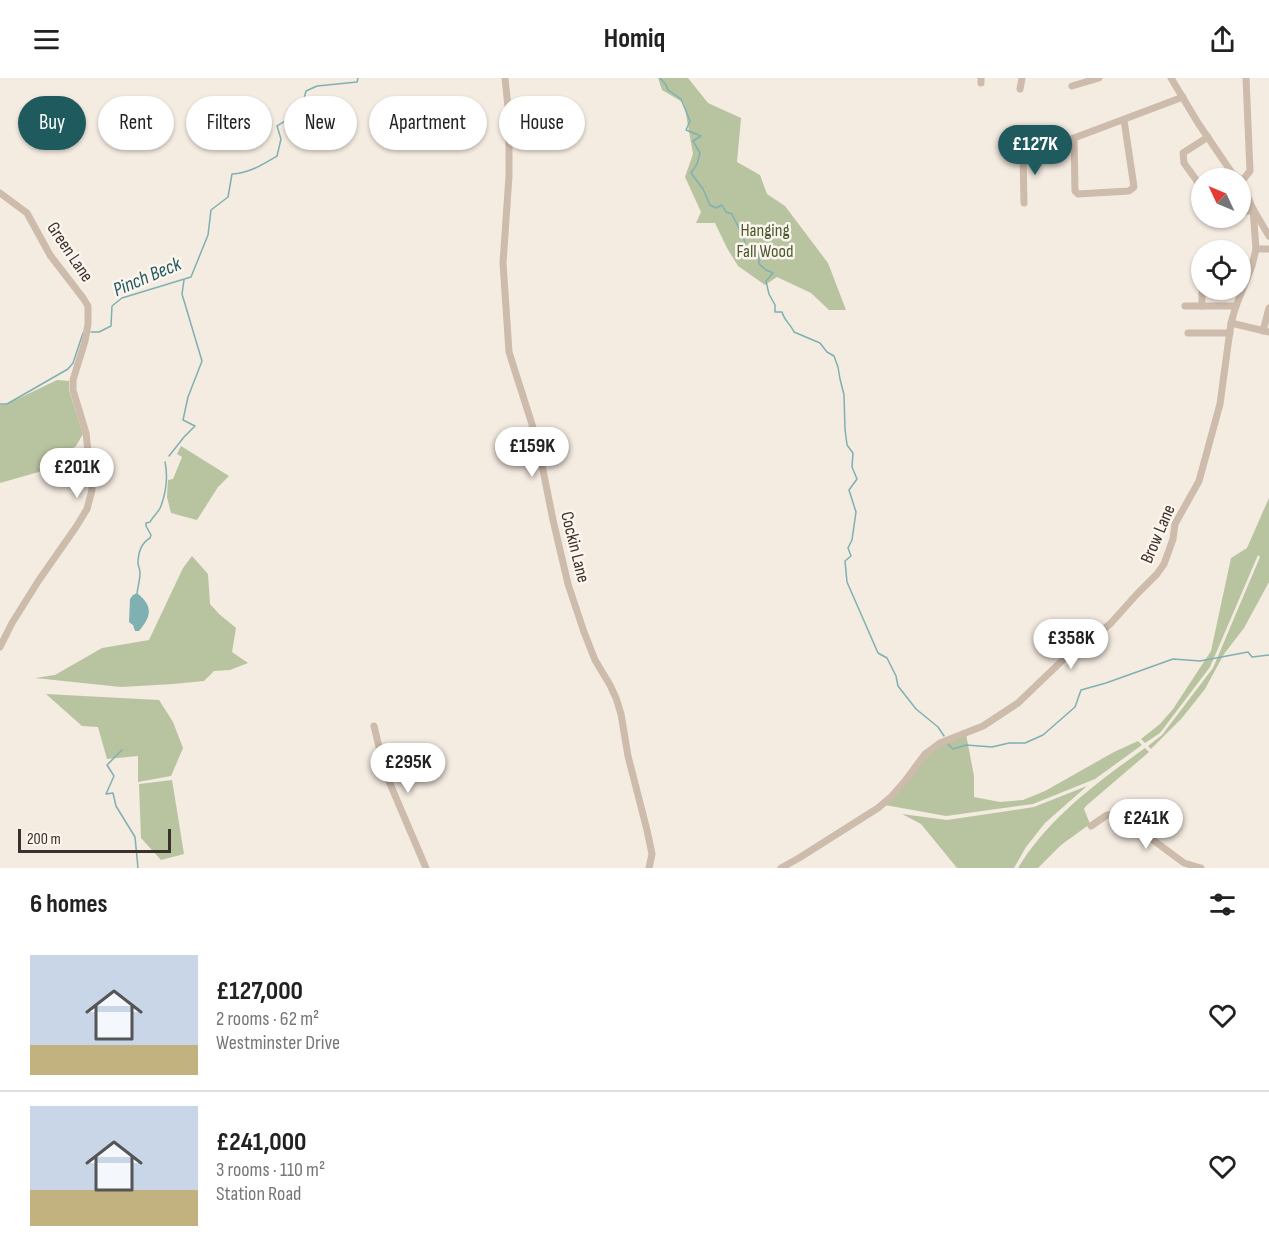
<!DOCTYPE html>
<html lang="en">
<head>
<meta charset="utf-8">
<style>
  body { margin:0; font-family:"Sofia Sans Condensed",sans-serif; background:#f2f2f2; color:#222; height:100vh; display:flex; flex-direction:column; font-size:22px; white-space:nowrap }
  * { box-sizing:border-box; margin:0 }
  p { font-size:20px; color:#767676 }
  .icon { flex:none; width:33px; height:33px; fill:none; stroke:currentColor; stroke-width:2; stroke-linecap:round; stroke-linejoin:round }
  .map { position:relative; height:790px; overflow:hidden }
  .panel { display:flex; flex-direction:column; background:#fff; flex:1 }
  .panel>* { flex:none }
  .guide { position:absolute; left:18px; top:18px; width:600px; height:54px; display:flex; gap:12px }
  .needle { width:39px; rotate:314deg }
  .fabs { position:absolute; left:1191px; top:90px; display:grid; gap:12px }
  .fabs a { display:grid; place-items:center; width:60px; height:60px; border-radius:50%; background:#fff; box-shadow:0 2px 4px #0004; font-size:30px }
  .scale { position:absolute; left:18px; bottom:15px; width:153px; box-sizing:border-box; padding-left:6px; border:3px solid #3b302b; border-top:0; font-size:16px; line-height:21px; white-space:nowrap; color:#3b302b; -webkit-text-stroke:4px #fbf5ee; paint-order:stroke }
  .price { position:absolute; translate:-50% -51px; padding:0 14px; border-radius:21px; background:#fff; color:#222; font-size:20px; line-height:39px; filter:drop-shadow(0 2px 3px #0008) }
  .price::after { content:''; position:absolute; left:50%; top:36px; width:18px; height:14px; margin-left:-9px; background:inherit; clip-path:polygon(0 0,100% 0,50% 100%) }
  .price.active { background:#1f5a5e; color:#fff }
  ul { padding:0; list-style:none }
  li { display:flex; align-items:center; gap:18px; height:150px; padding:0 30px }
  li+li { border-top:2px solid #e0e0e0 }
  li span { display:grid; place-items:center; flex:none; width:168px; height:120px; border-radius:0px; color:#555 }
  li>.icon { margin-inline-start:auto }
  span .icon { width:72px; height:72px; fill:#fffc; stroke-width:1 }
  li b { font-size:26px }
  h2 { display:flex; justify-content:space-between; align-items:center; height:72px; padding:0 30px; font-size:26px }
  .pill { padding:0 21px; border-radius:27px; background:#fff; box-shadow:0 2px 4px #0004; font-size:21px; line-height:54px }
  .pill.active { background:#1f5a5e; color:#fff }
  header { display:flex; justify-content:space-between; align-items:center; height:78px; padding:0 30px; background:#fff; font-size:27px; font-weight:700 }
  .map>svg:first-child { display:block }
  .green { fill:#b8c4a0 }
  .water { fill:#7fb0b2 }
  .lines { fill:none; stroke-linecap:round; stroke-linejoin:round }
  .stream { stroke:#7fb0b2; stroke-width:1.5 }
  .minor { stroke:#cdbbac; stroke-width:7 }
  .labels { text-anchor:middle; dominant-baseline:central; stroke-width:5; stroke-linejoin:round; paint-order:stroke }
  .park-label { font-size:18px; fill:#4a5a2e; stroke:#fbf5ee }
  .street-label { font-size:18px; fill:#3b302b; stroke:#fbf5ee }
  .water-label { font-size:20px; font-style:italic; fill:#1f5a5e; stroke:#fbf5ee }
</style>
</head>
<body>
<header><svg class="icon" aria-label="menu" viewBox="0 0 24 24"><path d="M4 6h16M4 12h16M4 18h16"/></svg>Homiq<svg class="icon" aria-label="share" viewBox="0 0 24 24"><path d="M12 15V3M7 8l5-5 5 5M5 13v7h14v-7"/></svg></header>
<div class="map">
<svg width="1269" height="790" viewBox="0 0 1269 790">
  <rect width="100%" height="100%" fill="#f4ebe1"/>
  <g class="green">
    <polygon points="658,0 688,0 708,25 741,40 737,84 760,97 767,116 785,128 828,185 846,232 829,232 811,215 777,199 765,207 738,188 727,170 715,145 696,145 701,134 685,99 693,76 684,25 662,12"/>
    <polygon points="57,302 69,303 69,312 83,356 76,368 42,393 0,405 0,327 7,326"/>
    <polygon points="181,368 229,398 218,409 197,442 171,435 167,419 168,402 173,401 182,379 177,376"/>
    <polygon points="1269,420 1269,504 1244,550 1224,576 1205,611 1182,640 1151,671 1148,668 1162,657 1213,590 1260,479 1258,477 1210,589 1160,655 1145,665 1141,661 1160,646 1173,631 1211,573 1231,480 1247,470"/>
    <polygon points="192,478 208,496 210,526 219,536 236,550 232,574 248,585 230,592 214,593 204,603 173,606 121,609 35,600 55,597 102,570 149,562 183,490"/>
    <polygon points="46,616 159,622 173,644 183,670 171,698 138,704 138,678 107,681 98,649 82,648"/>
    <polygon points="966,656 974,698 974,719 1000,724 1023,722 1045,713 1114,674 1138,663 1142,667 1095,701 1033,726 946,738 885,727 923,682 941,667"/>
    <path d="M1145 670 1149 674 1086 728 1084 731 1090 746 1061 767 1038 790H1018C1049 739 1098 704 1145 670Z"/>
    <polygon points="172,702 184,776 161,782 141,760 139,706"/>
    <polygon points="1087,708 1045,745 1026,769 1014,790 957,790 921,746 902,736 947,742 1034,729"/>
  </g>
  <path class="water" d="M137 515C153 528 152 538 139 553H135L133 547 129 544 130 521 133 517Z"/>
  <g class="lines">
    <g class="stream">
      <path d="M660 0 666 7 668 12 681 21 690 43 686 52 701 58 693 63 700 75 697 86 691 95 703 111 710 127 716 130 722 127 726 134 732 136C737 148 744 156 746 169L759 175V186L766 192 773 195 766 203 769 216 775 227V234H782C784 242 791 247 794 254L820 265 827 274 834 278 838 289 840 301 844 317 845 351 847 367 853 375 852 389 857 401 849 412 856 434 852 462 848 470 851 478 845 483 847 504 878 575 887 580 896 598 898 608 916 631 938 649 944 658"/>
      <path d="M91 254H99L111 248 112 228 122 220 191 199 208 157 211 132 228 119 232 96C249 95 262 87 277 78L281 61 277 48C298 35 300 37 306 13L317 8 357 4 358 0"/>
      <polyline points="0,326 7,326 68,291 73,285 83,255"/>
      <polyline points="169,378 184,359 195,348 183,342 188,319 202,283 182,216 184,202"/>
      <path d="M137 515C138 509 140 501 140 495 140 492 139 489 138 486 138 476 141 465 150 460L151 457 146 448V445L150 444C153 438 159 434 161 428 166 414 168 398 165 384"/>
      <polyline points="948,666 953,671 966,667 992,669 1009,665 1025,665 1043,657 1075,629 1081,612 1106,605 1173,581 1200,583 1248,574 1252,579 1269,577"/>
      <polyline points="122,672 107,687 114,698 106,716 113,715 116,728 135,759 138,790"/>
    </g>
    <g class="minor">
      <polyline points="505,0 509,39 509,98 503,185 509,274 537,362 553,442 568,506 584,554 595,582 610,607 616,620 621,636 628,678 647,752 652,776 649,790"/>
      <polyline points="1171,0 1198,45 1232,95 1239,100"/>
      <polyline points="981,5 981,0"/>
      <polyline points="1072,8 1099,0"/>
      <polyline points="1020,11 1022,0"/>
      <polyline points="1074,60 1075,113 1078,116 1129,113 1134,109 1124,42"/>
      <polyline points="1240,102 1253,131 1269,158"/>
      <polyline points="1242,103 1250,93 1246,0"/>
      <polyline points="1202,110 1184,85 1183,75 1208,59"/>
      <polyline points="0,115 27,135 50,177 83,220 88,228 88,246 85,263 73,302 73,312 86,355 92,412 87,431 76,449 39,502 12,545 0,569"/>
      <polyline points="1024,125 1023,77 1027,75 1074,60 1183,19"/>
      <polyline points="1240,136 1253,131"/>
      <polyline points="1256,171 1269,171"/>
      <polyline points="1206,172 1208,169"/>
      <polyline points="1185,228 1236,228"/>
      <polyline points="1202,228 1202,212"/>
      <polyline points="1231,245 1269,254"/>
      <polyline points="1263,253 1269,230"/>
      <polyline points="1188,255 1230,255"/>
      <polyline points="374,648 385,694 426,790"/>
      <polyline points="1091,748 1107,737 1120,735 1130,739 1153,762 1184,785 1201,790"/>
      <polyline points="781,790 799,780 878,730 891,719 905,703 925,676 940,665 983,648 1018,625 1067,578 1089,564 1111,545 1137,516 1157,496 1164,486 1173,461 1175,446 1199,403 1220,326 1231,245 1236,228 1252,188 1256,171 1253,131"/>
    </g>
  </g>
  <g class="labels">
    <g class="park-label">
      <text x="765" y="152">Hanging<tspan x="765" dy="21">Fall Wood</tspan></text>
    </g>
    <g class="street-label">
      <text transform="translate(70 174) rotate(56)">Green Lane</text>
      <text transform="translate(1158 456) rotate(-67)">Brow Lane</text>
      <text transform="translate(575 469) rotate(76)">Cockin Lane</text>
    </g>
    <g class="water-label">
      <text transform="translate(147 199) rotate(-23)">Pinch Beck</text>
    </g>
  </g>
</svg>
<div class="fabs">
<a><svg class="needle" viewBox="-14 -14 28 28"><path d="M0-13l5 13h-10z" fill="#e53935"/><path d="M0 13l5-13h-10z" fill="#767676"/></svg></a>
<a><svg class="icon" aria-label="locate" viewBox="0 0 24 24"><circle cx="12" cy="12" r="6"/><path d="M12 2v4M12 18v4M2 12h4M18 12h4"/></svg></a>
</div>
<div class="scale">200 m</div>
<b class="price active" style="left:1035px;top:98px">£127K</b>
<b class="price" style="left:532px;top:400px">£159K</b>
<b class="price" style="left:77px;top:421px">£201K</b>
<b class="price" style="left:1071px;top:592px">£358K</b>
<b class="price" style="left:408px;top:716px">£295K</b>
<b class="price" style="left:1146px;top:772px">£241K</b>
<div class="guide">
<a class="pill active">Buy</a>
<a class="pill">Rent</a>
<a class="pill">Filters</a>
<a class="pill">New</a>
<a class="pill">Apartment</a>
<a class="pill">House</a>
</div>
</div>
<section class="panel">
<h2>6 homes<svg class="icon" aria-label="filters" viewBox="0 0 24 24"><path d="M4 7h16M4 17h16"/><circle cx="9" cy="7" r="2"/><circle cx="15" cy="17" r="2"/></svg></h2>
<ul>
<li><span style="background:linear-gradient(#c9d6e8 75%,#c2b280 0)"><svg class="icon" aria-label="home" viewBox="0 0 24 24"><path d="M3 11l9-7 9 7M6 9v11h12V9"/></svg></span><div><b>£127,000</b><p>2 rooms · 62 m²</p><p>Westminster Drive</p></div><svg class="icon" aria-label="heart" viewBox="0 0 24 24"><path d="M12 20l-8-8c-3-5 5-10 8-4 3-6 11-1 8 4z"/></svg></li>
<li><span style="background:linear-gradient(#c9d6e8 70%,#c2b280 0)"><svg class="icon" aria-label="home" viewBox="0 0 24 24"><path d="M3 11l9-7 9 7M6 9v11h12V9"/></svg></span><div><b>£241,000</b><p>3 rooms · 110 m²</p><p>Station Road</p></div><svg class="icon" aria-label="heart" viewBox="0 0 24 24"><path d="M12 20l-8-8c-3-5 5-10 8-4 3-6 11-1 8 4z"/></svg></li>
</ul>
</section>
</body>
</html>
